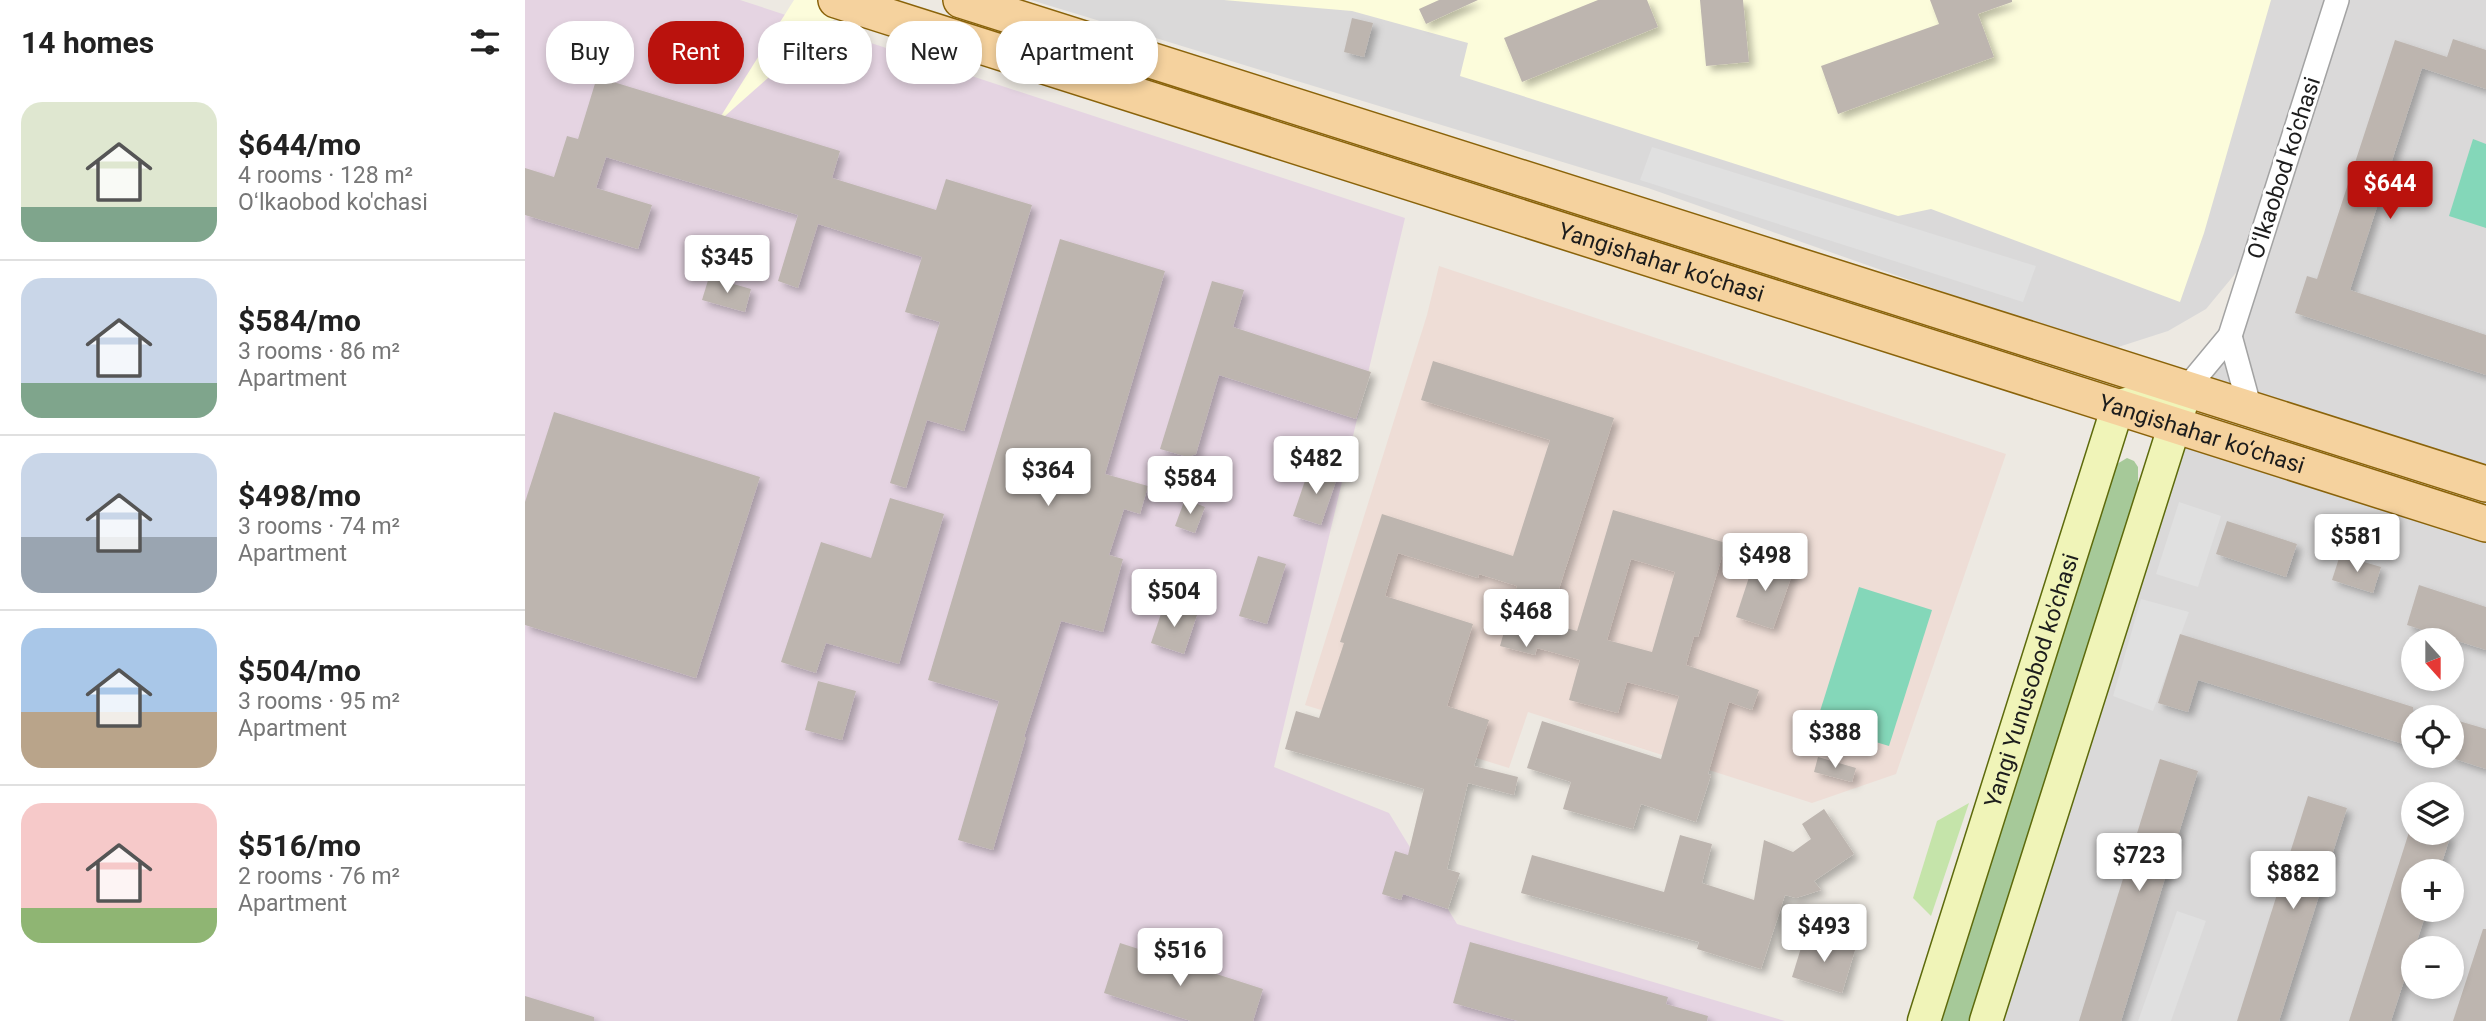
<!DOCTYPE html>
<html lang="en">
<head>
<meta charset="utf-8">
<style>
  body { margin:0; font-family:Roboto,sans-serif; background:#f6f6f6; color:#222; height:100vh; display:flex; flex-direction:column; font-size:26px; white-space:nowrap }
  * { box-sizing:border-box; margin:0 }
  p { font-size:23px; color:#767676 }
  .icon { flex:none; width:38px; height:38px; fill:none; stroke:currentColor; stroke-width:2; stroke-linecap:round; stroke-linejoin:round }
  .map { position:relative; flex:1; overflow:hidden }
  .details { display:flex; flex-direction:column; background:#fff; width:525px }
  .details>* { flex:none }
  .hud { position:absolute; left:21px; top:21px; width:665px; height:63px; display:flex; gap:14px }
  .needle { width:46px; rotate:159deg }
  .buttons { position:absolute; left:1876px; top:628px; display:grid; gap:14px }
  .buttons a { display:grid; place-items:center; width:63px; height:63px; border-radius:50%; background:#fff; box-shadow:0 4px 10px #0003; font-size:35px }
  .price { position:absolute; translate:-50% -60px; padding:0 16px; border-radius:7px; background:#fff; color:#222; font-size:23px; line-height:46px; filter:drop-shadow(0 2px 4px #0008) }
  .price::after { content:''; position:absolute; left:50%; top:42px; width:21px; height:16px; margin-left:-10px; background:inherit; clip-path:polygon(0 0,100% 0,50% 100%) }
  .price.selected { background:#ba120d; color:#fff }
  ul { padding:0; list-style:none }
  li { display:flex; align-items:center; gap:21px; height:175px; padding:0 21px }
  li+li { border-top:2px solid #e0e0e0 }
  li span { display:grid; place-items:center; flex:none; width:196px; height:140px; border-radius:21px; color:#555 }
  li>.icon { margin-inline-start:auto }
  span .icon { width:84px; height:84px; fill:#fffc; stroke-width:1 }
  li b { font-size:30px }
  h2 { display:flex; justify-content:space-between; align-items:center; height:84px; padding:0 21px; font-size:30px }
  .pill { padding:0 24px; border-radius:28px; background:#fff; box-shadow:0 4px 10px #0003; font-size:24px; line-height:63px }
  .pill.selected { background:#ba120d; color:#fff }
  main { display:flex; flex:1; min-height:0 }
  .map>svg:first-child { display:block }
  .residential { fill:#dad9d9; fill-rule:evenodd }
  .industrial { fill:#e5d4e2 }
  .education { fill:#fcfcdb }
  .military { fill:#eeddd6 }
  .grass { fill:#c5e4aa }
  .forest { fill:#a6c999 }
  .pitch { fill:#84d7b9 }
  .parking { fill:#e0e0e0 }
  .building { fill:#bdb5af; fill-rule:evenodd; filter:url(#shadow) }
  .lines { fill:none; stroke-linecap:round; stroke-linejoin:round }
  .minor-casing { stroke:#a3a3a3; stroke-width:26 }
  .secondary-casing { stroke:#5d6a0c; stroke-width:35 }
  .primary-casing { stroke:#8a630a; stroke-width:38 }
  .minor { stroke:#fff; stroke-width:23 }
  .secondary { stroke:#f0f4b8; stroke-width:32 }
  .primary { stroke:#f5d29e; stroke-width:35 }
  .labels { text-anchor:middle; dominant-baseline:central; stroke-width:6; stroke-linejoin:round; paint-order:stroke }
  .street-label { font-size:23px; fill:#1c1c1c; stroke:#fff }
</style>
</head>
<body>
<main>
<section class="details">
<h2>14 homes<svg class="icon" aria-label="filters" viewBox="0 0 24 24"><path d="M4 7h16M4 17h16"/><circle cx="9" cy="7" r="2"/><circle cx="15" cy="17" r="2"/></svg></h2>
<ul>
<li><span style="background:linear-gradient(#dfe7d0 75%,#7fa58c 0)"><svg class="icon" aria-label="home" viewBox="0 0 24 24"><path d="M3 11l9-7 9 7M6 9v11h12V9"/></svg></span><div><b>$644/mo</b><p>4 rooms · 128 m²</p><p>Oʻlkaobod ko'chasi</p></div></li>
<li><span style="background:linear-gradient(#c9d6e8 75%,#7fa58c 0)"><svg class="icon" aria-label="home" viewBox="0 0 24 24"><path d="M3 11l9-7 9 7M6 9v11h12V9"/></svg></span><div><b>$584/mo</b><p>3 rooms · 86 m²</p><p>Apartment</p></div></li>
<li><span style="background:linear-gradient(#c9d6e8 60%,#9aa5b1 0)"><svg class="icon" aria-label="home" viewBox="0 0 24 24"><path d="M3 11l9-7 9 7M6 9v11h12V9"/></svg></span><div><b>$498/mo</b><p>3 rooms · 74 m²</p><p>Apartment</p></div></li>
<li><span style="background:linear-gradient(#a9c7e8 60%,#b9a48a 0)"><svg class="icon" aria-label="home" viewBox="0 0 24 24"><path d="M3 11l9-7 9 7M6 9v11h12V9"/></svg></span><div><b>$504/mo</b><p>3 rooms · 95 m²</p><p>Apartment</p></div></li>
<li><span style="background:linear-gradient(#f6c9c9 75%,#8fb573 0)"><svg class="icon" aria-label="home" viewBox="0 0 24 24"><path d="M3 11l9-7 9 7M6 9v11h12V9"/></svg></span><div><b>$516/mo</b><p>2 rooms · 76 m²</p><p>Apartment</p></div></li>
</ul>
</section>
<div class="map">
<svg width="1961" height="1021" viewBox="0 0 1961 1021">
  <defs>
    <filter id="shadow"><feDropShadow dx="5" dy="5" stdDeviation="3.5" flood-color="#0004"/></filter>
  </defs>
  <rect width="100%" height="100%" fill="#ede9e2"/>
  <g class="residential">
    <polygon points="506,0 1961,0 1961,484 1661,389 1705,336 1734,245 1681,309 1643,331 1584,350 1123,188"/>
    <path d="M1650 424 1961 524V1021H1461ZM1888 640H1927V679H1888ZM1888 718H1927V756H1888ZM1888 794H1927V833H1888ZM1888 872H1927V910H1888ZM1888 948H1927V987H1888Z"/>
  </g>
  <polygon class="industrial" points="0,0 215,0 880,218 749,767 864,813 932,924 1260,1021 0,1021"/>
  <g class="education">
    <polygon points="269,0 331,0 191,124"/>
    <polygon points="699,0 1746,0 1679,233 1655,302 1406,209 1373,216 935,76 943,43 827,11"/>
  </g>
  <polygon class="military" points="914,266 1481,454 1371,774 1287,803 1003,712 984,768 780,705 902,315"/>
  <polygon class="grass" points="1444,803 1406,916 1388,898 1412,821"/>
  <polygon class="forest" points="1602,458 1609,461 1613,467 1613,488 1446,1021 1417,1021 1586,480 1592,464"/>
  <g class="pitch">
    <polygon points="1948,139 1961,144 1961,228 1924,216"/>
    <polygon points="1334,587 1407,610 1364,746 1291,724"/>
  </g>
  <g class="parking">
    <polygon points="1127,147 1511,266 1498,302 1115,180"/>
    <polygon points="1654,502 1696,516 1673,587 1631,574"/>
    <polygon points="1616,599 1664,612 1628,711 1588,696"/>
    <polygon points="1652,911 1681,921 1646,1021 1613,1021"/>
  </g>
  <g class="building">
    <polygon points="914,0 953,0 901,24 894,9"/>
    <polygon points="1073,0 1122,0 1133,27 997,82 979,38"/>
    <polygon points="1175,0 1218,0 1224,62 1181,66"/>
    <polygon points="1405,0 1487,0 1487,2 1453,14 1469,57 1313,114 1296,66 1414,24"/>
    <polygon points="827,18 848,23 839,57 819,52"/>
    <polygon points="1928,39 1961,50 1961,89 1897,68 1825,290 1961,335 1961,375 1770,313 1782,276 1792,279 1870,40 1922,57"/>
    <polygon points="72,77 315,151 307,178 411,210 421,179 507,205 439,431 402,420 381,488 365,483 415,322 380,312 397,257 293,224 273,288 253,281 273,215 81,157 71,188 127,205 113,249 0,215 0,168 29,177 42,136 53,139"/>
    <polygon points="535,239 640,271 580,474 623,486 615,514 599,509 584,555 598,559 578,632 536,621 499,737 501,737 468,850 433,840 474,701 403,680"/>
    <polygon points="184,277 226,289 220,312 177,300"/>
    <polygon points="687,281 719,290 708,327 846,372 831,419 694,375 671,454 663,457 635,449"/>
    <path d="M908 361 1089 418 1023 623 1052 631 1088 510 1201 543 1173 637 1169 636 1161 665 1234 690 1227 710 1204 702 1183 774 1186 775 1171 822 1116 804 1108 829 1038 809 1046 782 1002 768 1017 721 1136 759 1154 696 1102 682 1093 713 1044 700 1055 660 1012 648 1010 655 975 646 992 586 954 574 953 578 873 553 860 596 948 624 922 706 964 720 949 766 993 777 989 795 943 783 922 869 935 873 923 909 878 894 876 900 857 894 870 851 883 855 899 789 760 749 771 711 794 718 819 643 815 642 857 514 988 556 1025 440 896 400ZM1106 559 1150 572 1127 652 1082 640Z"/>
    <polygon points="29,412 235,477 171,678 0,625 0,502"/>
    <polygon points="785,466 813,475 796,525 768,516"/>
    <polygon points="365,498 419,514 374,664 301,643 291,673 256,662 296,542 346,558"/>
    <polygon points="660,499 680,507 670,533 650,526"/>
    <polygon points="1702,521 1772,544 1761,577 1691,554"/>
    <polygon points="1815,555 1856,567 1848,593 1807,580"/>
    <polygon points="733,556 761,564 742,624 714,616"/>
    <polygon points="1231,556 1269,569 1248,629 1211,617"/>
    <polygon points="1894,585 1961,607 1961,650 1882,625"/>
    <polygon points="639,605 672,615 659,654 626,643"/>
    <polygon points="1655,634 1888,707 1888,747 1673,680 1663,712 1633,703"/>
    <polygon points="293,681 331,691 317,740 280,730"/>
    <polygon points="1927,719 1961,729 1961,769 1927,758"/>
    <polygon points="1293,757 1331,768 1327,782 1289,772"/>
    <polygon points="1635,759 1673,771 1596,1021 1554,1021"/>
    <polygon points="1783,796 1822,808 1754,1021 1712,1021"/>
    <polygon points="1299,809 1329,854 1289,881 1296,890 1271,898 1260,895 1236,969 1172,949 1174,942 996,893 1007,855 1139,892 1155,835 1187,844 1177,883 1229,900 1239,840 1268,852 1286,839 1277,824"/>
    <polygon points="1885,829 1888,829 1888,833 1914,833 1925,837 1914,872 1888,872 1888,910 1902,910 1866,1021 1824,1021"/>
    <polygon points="1958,929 1961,929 1961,1021 1928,1021"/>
    <polygon points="1280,935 1330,950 1317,993 1267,977"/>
    <polygon points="945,942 1143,997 1141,1004 1183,1016 1182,1021 993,1021 928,1003"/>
    <polygon points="595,943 738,989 728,1021 666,1021 579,993"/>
    <polygon points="0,996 69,1017 69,1021 0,1021"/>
  </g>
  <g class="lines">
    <defs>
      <g id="minor">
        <polyline points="1705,336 1725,409"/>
        <polyline points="1661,389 1705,336 1812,0"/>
      </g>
      <g id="secondary">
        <path id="s1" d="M1399 1021 1593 406 1661 389"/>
        <polyline points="1461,1021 1657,402"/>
      </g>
      <g id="primary">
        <path id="s2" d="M311 0 1961 524"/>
        <polyline points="436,0 1961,484"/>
      </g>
    </defs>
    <use href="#minor" class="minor-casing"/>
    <use href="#secondary" class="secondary-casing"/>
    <use href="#primary" class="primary-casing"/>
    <use href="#minor" class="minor"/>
    <use href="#secondary" class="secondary"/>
    <use href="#primary" class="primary"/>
  </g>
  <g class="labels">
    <g class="street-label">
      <text transform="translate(1759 168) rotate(-72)">Oʻlkaobod ko'chasi</text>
      <text stroke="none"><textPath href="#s2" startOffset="866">Yangishahar ko‘chasi</textPath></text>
      <text stroke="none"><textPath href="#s2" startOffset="1433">Yangishahar ko‘chasi</textPath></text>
      <text stroke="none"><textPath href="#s1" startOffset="357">Yangi Yunusobod ko'chasi</textPath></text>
    </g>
  </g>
</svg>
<div class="buttons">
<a><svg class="needle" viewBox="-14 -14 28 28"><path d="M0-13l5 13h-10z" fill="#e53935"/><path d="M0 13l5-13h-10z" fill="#767676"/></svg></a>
<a><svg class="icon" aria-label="locate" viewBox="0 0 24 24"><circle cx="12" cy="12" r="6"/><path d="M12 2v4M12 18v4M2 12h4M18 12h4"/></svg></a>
<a><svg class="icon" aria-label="layers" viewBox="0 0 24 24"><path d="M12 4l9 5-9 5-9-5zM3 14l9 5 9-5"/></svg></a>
<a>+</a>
<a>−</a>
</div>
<b class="price selected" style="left:1865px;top:221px">$644</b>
<b class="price" style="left:202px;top:295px">$345</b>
<b class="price" style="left:791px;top:496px">$482</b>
<b class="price" style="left:523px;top:508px">$364</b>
<b class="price" style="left:665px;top:516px">$584</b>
<b class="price" style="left:1832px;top:574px">$581</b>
<b class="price" style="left:1240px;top:593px">$498</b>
<b class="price" style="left:649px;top:629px">$504</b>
<b class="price" style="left:1001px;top:649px">$468</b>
<b class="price" style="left:1310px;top:770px">$388</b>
<b class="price" style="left:1614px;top:893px">$723</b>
<b class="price" style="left:1768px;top:911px">$882</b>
<b class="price" style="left:1299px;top:964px">$493</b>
<b class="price" style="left:655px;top:988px">$516</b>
<div class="hud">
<a class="pill">Buy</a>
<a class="pill selected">Rent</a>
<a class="pill">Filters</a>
<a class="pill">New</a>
<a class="pill">Apartment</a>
</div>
</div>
</main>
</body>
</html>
